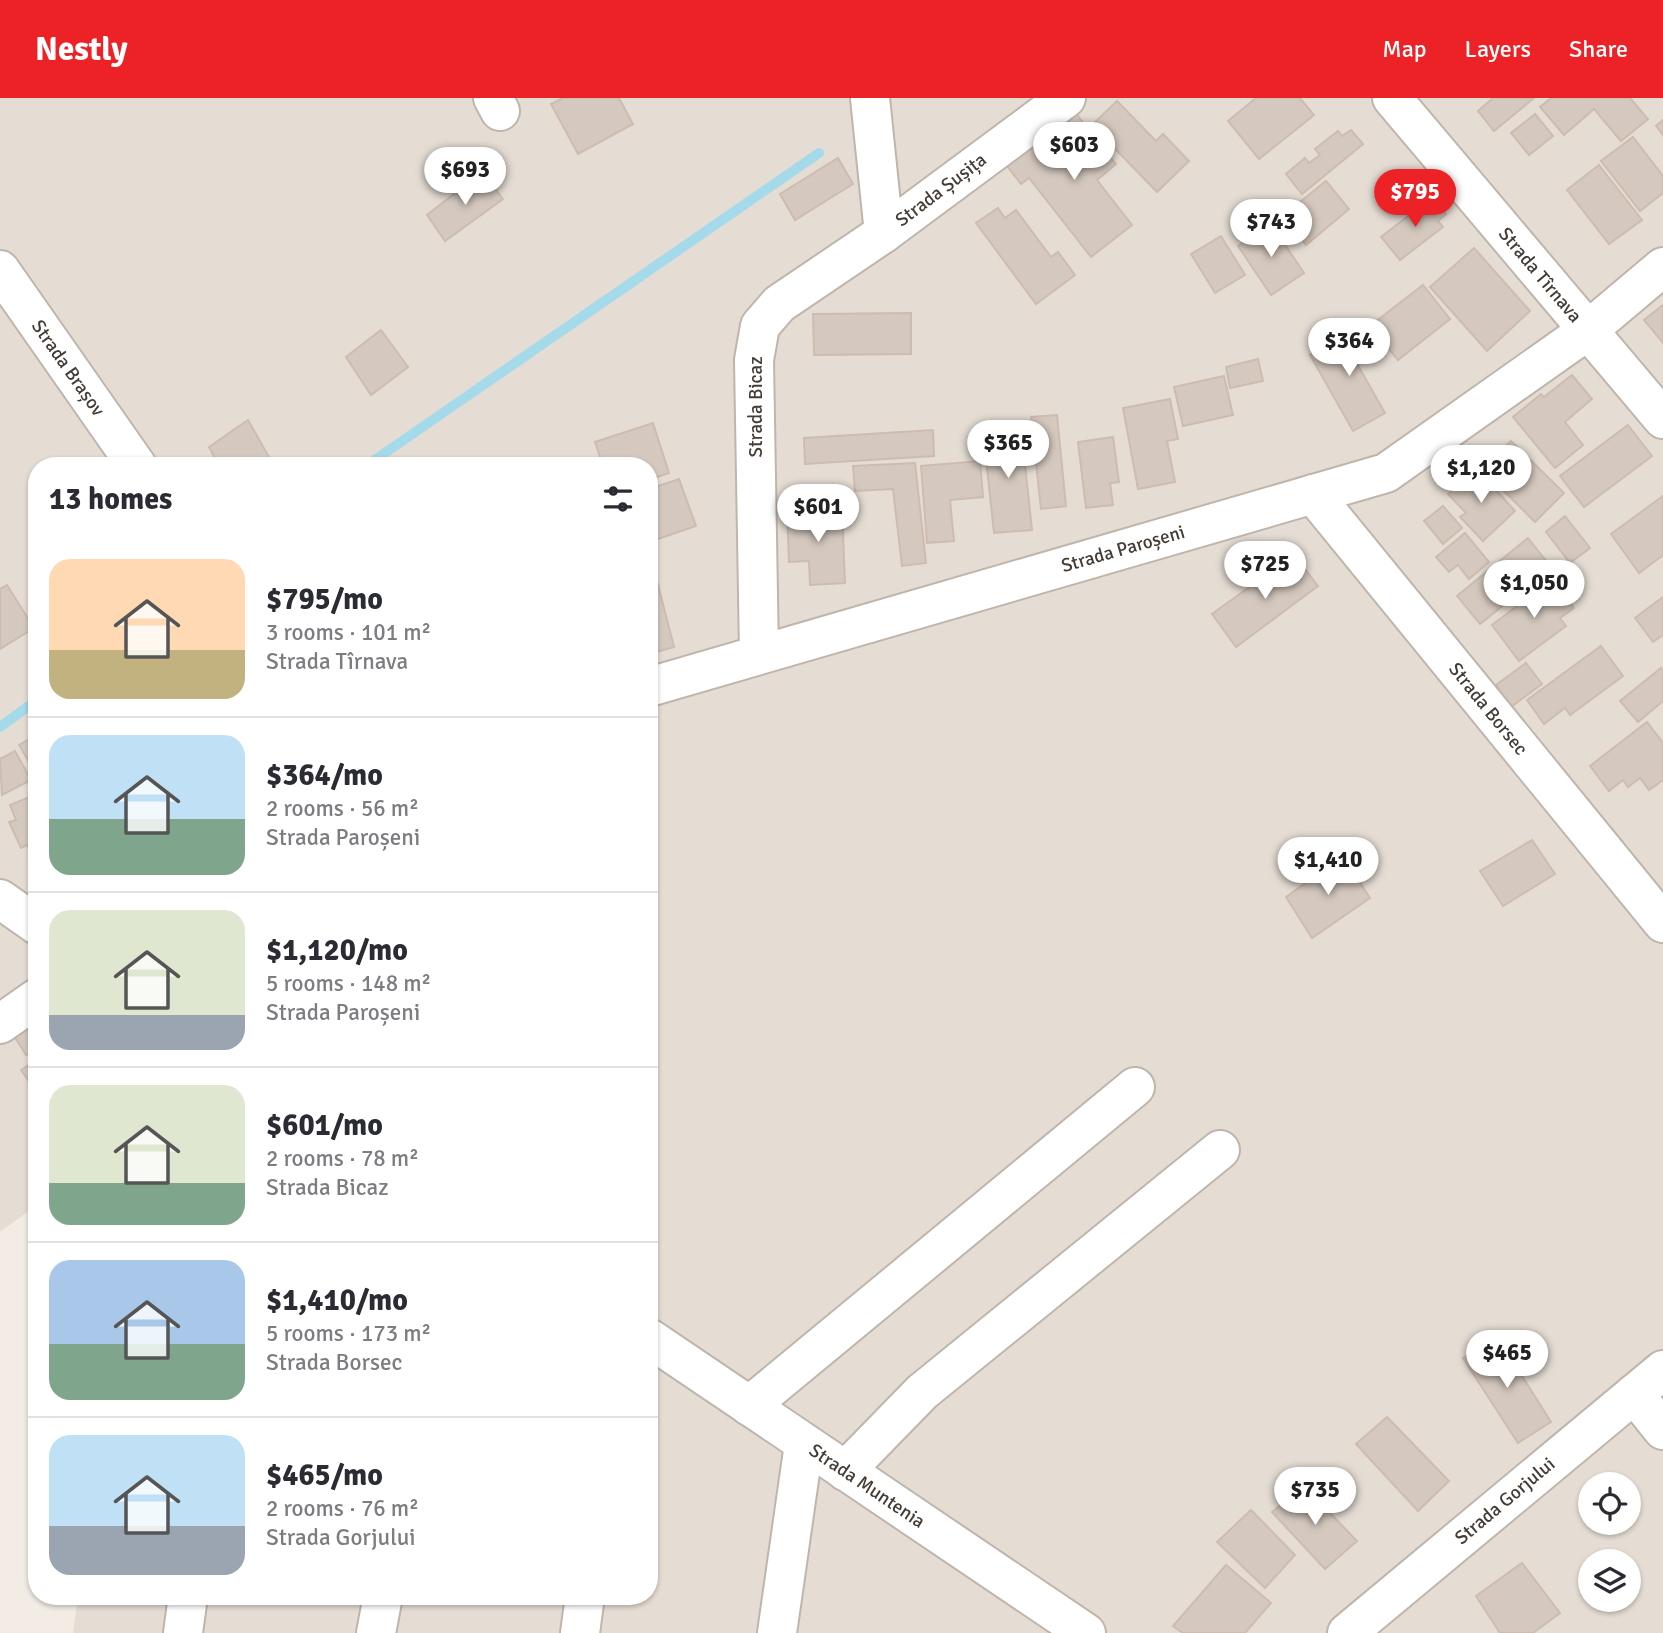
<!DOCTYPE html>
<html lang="en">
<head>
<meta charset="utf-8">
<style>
  body { margin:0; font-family:Signika,sans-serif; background:#f7f7f7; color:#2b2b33; height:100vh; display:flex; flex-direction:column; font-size:26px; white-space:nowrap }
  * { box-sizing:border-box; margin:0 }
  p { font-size:23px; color:#7c7c81 }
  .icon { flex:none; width:38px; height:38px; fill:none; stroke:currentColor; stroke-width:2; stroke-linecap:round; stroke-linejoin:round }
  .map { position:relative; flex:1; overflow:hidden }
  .side { position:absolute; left:28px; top:359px; width:630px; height:1148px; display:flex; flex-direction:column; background:#fff; border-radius:28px; box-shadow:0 2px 5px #0004 }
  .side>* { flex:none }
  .buttons { position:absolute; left:1578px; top:1374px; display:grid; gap:14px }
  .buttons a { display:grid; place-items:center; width:63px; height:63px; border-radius:50%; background:#fff; box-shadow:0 2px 5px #0004; font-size:35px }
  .price { position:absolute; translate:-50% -60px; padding:0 16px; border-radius:24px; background:#fff; color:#222; font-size:23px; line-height:46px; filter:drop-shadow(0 2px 4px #0008) }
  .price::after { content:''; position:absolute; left:50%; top:42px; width:21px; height:16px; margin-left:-10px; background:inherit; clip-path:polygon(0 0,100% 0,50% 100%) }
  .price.selected { background:#ec2226; color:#fff }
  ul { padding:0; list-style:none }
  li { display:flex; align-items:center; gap:21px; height:175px; padding:0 21px }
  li+li { border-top:2px solid #e1e1e2 }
  li span { display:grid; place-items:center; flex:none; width:196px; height:140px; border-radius:21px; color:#555 }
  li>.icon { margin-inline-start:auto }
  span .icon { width:84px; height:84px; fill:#fffc; stroke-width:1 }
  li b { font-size:30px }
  h2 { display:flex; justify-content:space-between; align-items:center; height:84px; padding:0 21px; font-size:30px }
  header { display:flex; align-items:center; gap:42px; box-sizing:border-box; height:98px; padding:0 35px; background:#ec2226; color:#fff }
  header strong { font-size:33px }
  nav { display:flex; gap:38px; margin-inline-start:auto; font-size:24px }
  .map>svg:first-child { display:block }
  .residential { fill:#e5ddd4; fill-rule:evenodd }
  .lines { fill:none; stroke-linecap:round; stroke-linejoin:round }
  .stream { stroke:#a5daeb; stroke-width:10 }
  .building { fill:#d5c9bf; stroke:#cdbcaf; stroke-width:2 }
  .minor-casing { stroke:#bfb5ac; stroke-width:42 }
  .minor { stroke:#fff; stroke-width:38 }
  .labels { text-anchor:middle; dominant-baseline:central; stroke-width:7; stroke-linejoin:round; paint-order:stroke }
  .street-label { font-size:19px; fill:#443c35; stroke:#fff }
</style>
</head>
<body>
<header>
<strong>Nestly</strong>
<nav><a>Map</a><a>Layers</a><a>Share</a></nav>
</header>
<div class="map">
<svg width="1663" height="1535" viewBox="0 0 1663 1535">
  <rect width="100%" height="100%" fill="#f2ece5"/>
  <path class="residential" d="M0 0H1663V1535H73L78 1498H649V368H37V1107L0 1134ZM1591 1386H1629V1424H1591ZM1591 1463H1629V1502H1591Z"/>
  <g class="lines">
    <g class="stream">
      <polyline points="366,368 819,55"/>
      <polyline points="0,629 37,602"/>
    </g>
  </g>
  <g class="building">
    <polygon points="563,0 619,0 633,26 578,56 551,6"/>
    <polygon points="1256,0 1300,0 1314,17 1259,61 1228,23"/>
    <polygon points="1493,0 1534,0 1494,33 1478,13"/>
    <polygon points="1551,0 1630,0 1648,21 1621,43 1594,11 1564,37 1540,9"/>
    <polygon points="1117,3 1156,43 1163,36 1189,63 1157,94 1092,27"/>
    <polygon points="1074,13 1116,66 1097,82 1132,127 1091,159 1029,80 1021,86 1006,67"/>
    <polygon points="1535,16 1553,38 1529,57 1511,35"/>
    <polygon points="1663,22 1663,37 1656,28"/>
    <polygon points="1351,32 1363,46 1302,96 1286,76 1305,60 1309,65 1320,57 1315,51 1338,33 1342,38"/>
    <polygon points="1633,39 1663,78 1663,95 1640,113 1601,63"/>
    <polygon points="838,60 853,86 795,122 780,96"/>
    <polygon points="1599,67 1642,122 1609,146 1567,92"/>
    <polygon points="482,74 503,101 445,143 427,117"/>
    <polygon points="1326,83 1349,111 1306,147 1283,118"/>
    <polygon points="1433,99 1446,116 1438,123 1443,129 1400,162 1381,139"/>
    <polygon points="998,110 1005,120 1016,112 1051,159 1058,154 1075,177 1036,206 976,125"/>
    <polygon points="1271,126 1304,175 1271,197 1238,148"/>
    <polygon points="1221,138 1245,177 1215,195 1191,156"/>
    <polygon points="1474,150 1530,213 1487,253 1430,189"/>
    <polygon points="1423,187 1450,221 1398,262 1370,228"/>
    <polygon points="1663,207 1663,245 1644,222"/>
    <polygon points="911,215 911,256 814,257 813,216"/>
    <polygon points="1360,229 1373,252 1355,262 1385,315 1353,333 1310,257"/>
    <polygon points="381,232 408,269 371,297 346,259"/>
    <polygon points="1258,261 1263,283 1230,290 1226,269"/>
    <polygon points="1572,277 1592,301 1565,324 1583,347 1555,370 1513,319 1541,296 1544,299"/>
    <polygon points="1224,278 1233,317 1183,328 1174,289"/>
    <polygon points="1170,301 1178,341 1167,343 1175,384 1138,391 1123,310"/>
    <polygon points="1057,317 1066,408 1041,411 1031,319"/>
    <polygon points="248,322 274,368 219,368 209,349"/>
    <polygon points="653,325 669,375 649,382 649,368 603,368 595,344"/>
    <polygon points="1628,327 1652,358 1584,409 1560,378"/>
    <polygon points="1021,329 1032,432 994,435 983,333"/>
    <polygon points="933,332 934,358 805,366 804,340"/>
    <polygon points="1113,339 1119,384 1110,385 1113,407 1086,410 1078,344"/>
    <polygon points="1511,343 1564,395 1535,424 1482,371"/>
    <polygon points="980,363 983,399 950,402 954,443 927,445 921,368"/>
    <polygon points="915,365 926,465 902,468 893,391 855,393 853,368"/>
    <polygon points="1476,370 1515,413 1483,443 1460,419 1466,415 1448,396"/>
    <polygon points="679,381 696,428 649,444 649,391"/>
    <polygon points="1663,398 1663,457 1639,475 1611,436"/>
    <polygon points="1443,408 1462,430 1443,446 1424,423"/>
    <polygon points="842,411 845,485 810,487 809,463 789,464 787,414"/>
    <polygon points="1565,418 1590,450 1570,465 1546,434"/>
    <polygon points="1465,435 1489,464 1469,481 1458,467 1449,474 1436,459"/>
    <polygon points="1528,440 1551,469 1480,526 1457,498"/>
    <polygon points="1294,457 1318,488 1236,549 1212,516"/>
    <polygon points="654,471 674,549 649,556 649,472"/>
    <polygon points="1553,481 1574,510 1560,520 1566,528 1519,563 1492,527"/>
    <polygon points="7,487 34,530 0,551 0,491"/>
    <polygon points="1663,499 1663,537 1653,544 1635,520"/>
    <polygon points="1601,548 1623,578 1570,617 1565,610 1544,626 1527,602"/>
    <polygon points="1526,565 1542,586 1511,609 1496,587"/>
    <polygon points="1661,570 1663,573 1663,603 1638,624 1620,603"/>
    <polygon points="1647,624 1663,645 1663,682 1649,692 1640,680 1628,689 1623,682 1609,693 1590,668"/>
    <polygon points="37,637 37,667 32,669 19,647"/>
    <polygon points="15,653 31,682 2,697 0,661"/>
    <polygon points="37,696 37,764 35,764 27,747 21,750 9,724 16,722 10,707"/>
    <polygon points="1532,742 1555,776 1503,808 1480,773"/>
    <polygon points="1343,758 1370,800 1312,840 1286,799"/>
    <polygon points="37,913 37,950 26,957 10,931"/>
    <polygon points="37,962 37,995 21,972"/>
    <polygon points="1498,1240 1551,1324 1518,1345 1463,1260"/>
    <polygon points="1387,1319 1449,1383 1418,1413 1356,1346"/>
    <polygon points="1304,1388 1357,1443 1325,1471 1272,1414"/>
    <polygon points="1251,1412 1295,1457 1265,1490 1217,1444"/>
    <polygon points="1522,1465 1560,1515 1533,1535 1500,1535 1476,1498"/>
    <polygon points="1226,1467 1271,1505 1245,1535 1183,1535 1173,1528"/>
  </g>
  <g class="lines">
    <defs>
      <g id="minor">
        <polyline points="493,0 500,13"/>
        <polyline points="870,0 884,135"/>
        <polyline points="1392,0 1663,321"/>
        <polyline points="0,172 137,368"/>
        <polyline points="1313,396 1663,825"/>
        <polyline points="759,556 754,262 760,228 779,206 884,135 1066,0"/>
        <polyline points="649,589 1386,375 1587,233 1663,169"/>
        <polyline points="0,801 37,827"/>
        <polyline points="0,926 37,900"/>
        <polyline points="649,1240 1086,1535"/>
        <polyline points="1634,1296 1663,1332"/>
        <polyline points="749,1308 1135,989"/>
        <polyline points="845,1373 922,1294 1220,1052"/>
        <polyline points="183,1535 188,1498"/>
        <polyline points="376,1535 383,1498"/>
        <polyline points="580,1535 585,1498"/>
        <polyline points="777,1535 804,1346"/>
        <polyline points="1347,1535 1663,1272"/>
      </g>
    </defs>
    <use href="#minor" class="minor-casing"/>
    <use href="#minor" class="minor"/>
  </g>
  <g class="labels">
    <g class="street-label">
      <text transform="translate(941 92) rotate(-37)">Strada Șușița</text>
      <text transform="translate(1540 177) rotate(50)">Strada Tîrnava</text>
      <text transform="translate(68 270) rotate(55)">Strada Brașov</text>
      <text transform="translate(756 309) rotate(-90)">Strada Bicaz</text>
      <text transform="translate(1123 451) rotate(-16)">Strada Paroșeni</text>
      <text transform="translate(1488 611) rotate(51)">Strada Borsec</text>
      <text transform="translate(867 1388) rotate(34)">Strada Muntenia</text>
      <text transform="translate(1505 1403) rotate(-40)">Strada Gorjului</text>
    </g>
  </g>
</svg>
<div class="buttons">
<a><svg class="icon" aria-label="locate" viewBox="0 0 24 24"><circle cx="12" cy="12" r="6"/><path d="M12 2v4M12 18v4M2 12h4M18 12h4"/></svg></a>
<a><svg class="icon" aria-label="layers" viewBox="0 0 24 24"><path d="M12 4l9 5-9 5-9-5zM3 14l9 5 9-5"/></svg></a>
</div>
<b class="price" style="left:1074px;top:84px">$603</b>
<b class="price" style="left:465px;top:109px">$693</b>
<b class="price selected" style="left:1415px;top:131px">$795</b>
<b class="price" style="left:1271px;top:161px">$743</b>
<b class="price" style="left:1349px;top:280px">$364</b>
<b class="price" style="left:1008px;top:382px">$365</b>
<b class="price" style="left:1481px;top:407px">$1,120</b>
<b class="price" style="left:818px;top:446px">$601</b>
<b class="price" style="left:1265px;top:503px">$725</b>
<b class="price" style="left:1534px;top:522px">$1,050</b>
<b class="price" style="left:1328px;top:799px">$1,410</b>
<b class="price" style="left:1507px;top:1292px">$465</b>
<b class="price" style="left:1315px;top:1429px">$735</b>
<section class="side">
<h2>13 homes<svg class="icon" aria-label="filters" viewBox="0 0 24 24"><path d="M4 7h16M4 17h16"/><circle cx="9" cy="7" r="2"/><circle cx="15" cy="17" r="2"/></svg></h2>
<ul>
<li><span style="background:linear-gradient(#ffd9b3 65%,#c2b280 0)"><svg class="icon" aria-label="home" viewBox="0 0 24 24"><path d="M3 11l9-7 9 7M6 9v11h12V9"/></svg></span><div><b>$795/mo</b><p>3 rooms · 101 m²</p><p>Strada Tîrnava</p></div></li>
<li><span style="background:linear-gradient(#bfe0f5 60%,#7fa58c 0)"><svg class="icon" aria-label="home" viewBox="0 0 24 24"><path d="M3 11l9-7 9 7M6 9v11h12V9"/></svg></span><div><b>$364/mo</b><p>2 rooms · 56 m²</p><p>Strada Paroșeni</p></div></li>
<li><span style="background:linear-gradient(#dfe7d0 75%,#9aa5b1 0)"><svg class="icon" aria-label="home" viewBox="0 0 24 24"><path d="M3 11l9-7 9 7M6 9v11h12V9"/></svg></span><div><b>$1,120/mo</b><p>5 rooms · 148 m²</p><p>Strada Paroșeni</p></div></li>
<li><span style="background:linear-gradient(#dfe7d0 70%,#7fa58c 0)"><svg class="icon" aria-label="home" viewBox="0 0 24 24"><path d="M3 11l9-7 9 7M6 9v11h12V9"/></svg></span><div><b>$601/mo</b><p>2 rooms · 78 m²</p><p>Strada Bicaz</p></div></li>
<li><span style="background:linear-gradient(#a9c7e8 60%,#7fa58c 0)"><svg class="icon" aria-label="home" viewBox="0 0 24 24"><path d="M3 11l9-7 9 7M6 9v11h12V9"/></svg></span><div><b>$1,410/mo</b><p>5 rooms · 173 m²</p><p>Strada Borsec</p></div></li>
<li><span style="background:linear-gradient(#bfe0f5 65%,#9aa5b1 0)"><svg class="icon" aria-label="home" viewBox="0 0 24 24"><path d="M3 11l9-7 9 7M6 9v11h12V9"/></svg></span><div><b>$465/mo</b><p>2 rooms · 76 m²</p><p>Strada Gorjului</p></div></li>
</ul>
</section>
</div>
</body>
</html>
